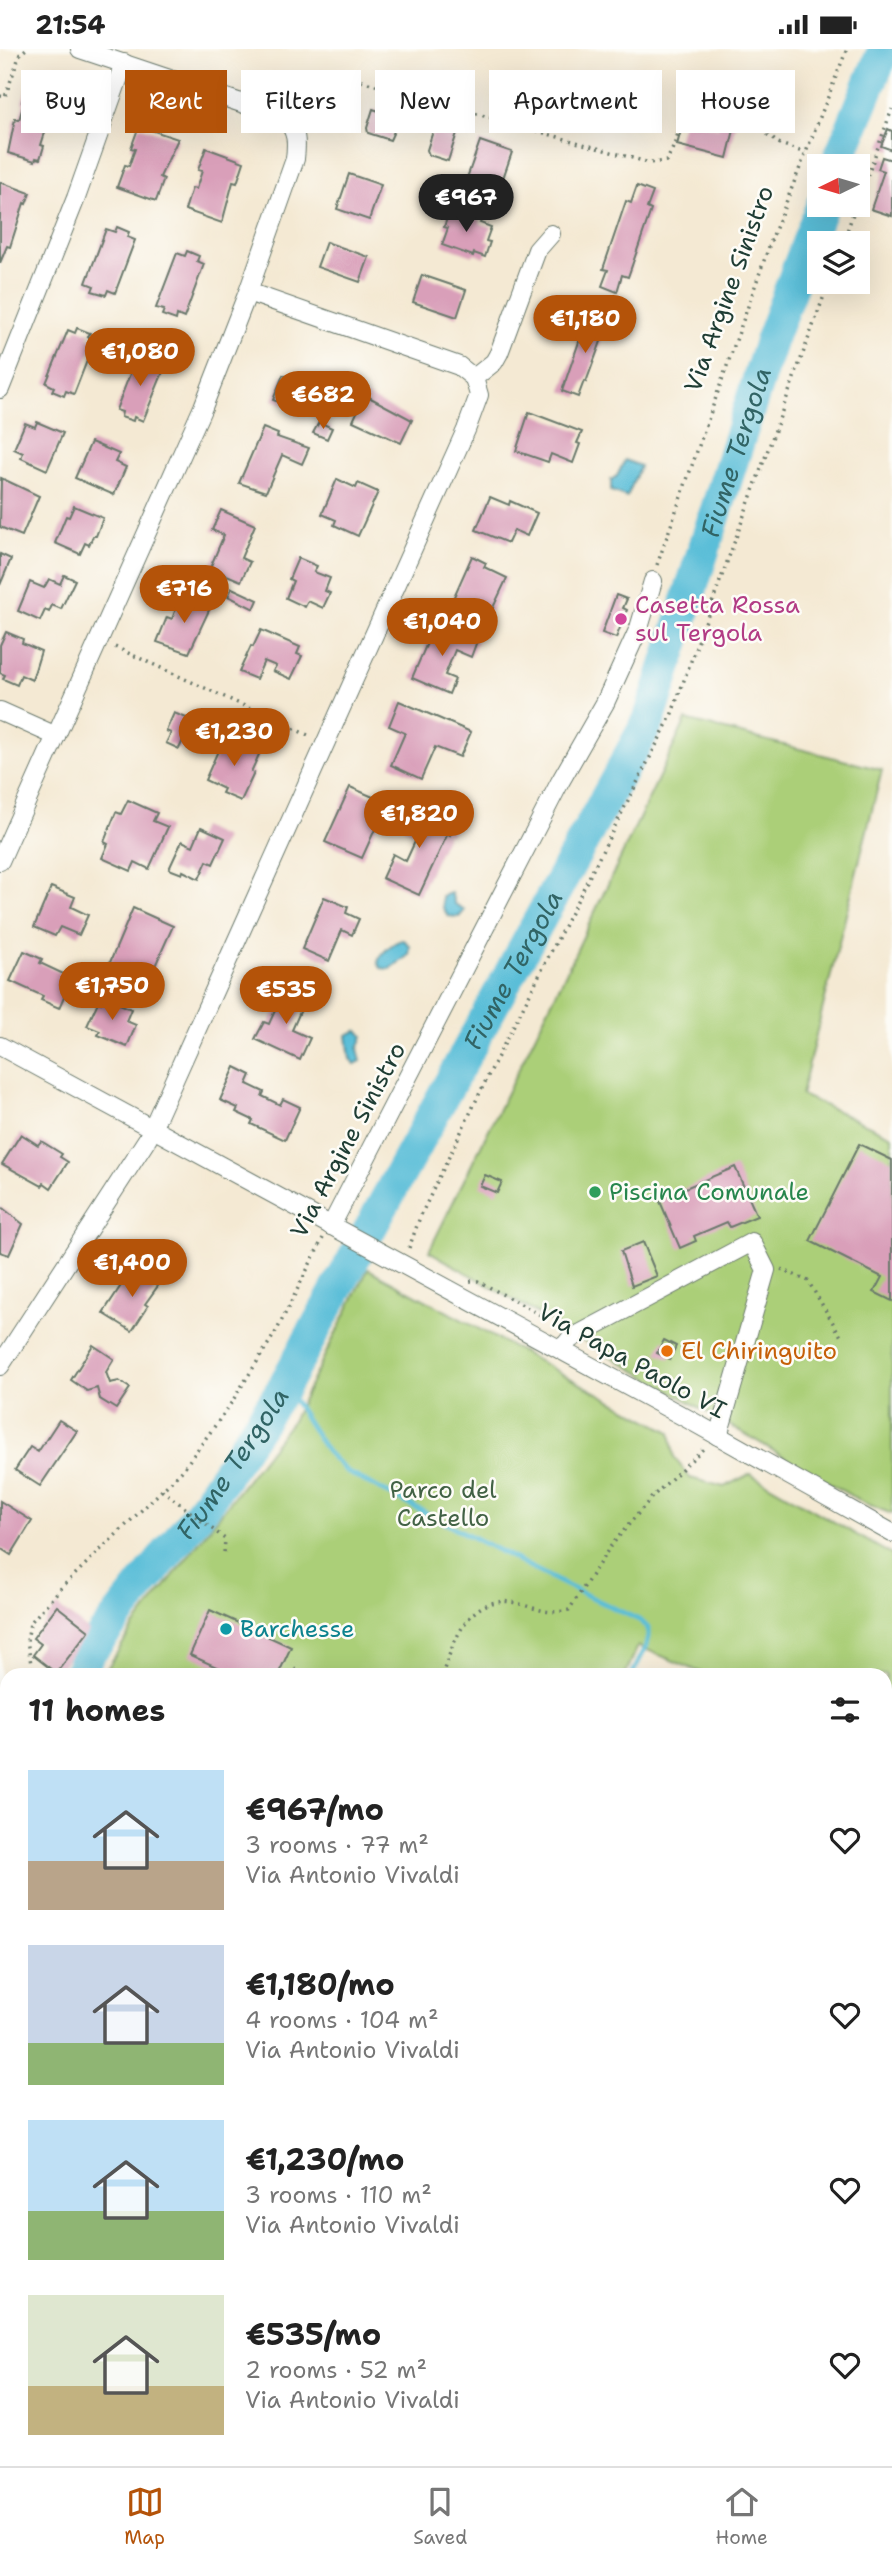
<!DOCTYPE html>
<html lang="en">
<head>
<meta charset="utf-8">
<style>
  body { margin:0; font-family:"Shantell Sans",sans-serif; background:#f2f2f2; color:#222; height:100vh; display:flex; flex-direction:column; font-size:26px; white-space:nowrap }
  * { box-sizing:border-box; margin:0 }
  p { font-size:23px; color:#767676 }
  .icon { flex:none; width:38px; height:38px; fill:none; stroke:currentColor; stroke-width:2; stroke-linecap:round; stroke-linejoin:round }
  .map { position:relative; flex:1; overflow:hidden }
  .sheet { position:absolute; left:0px; top:1619px; width:892px; height:800px; display:flex; flex-direction:column; background:#fff; border-radius:21px 21px 0 0; box-shadow:0 7px 28px #0002 }
  .sheet>* { flex:none }
  .guide { position:absolute; left:21px; top:21px; width:850px; height:63px; display:flex; gap:14px }
  .needle { width:46px; rotate:265deg }
  .fabs { position:absolute; left:807px; top:105px; display:grid; gap:14px }
  .fabs a { display:grid; place-items:center; width:63px; height:63px; border-radius:0px; background:#fff; box-shadow:0 7px 28px #0002; font-size:35px }
  .price { position:absolute; translate:-50% -60px; padding:0 16px; border-radius:24px; background:#b45309; color:#fff; font-size:23px; line-height:46px; filter:drop-shadow(0 2px 4px #0008) }
  .price::after { content:''; position:absolute; left:50%; top:42px; width:21px; height:16px; margin-left:-10px; background:inherit; clip-path:polygon(0 0,100% 0,50% 100%) }
  .price.active { background:#222; color:#fff }
  ul { padding:0; list-style:none }
  li { display:flex; align-items:center; gap:21px; height:175px; padding:0 28px }
  li span { display:grid; place-items:center; flex:none; width:196px; height:140px; border-radius:0px; color:#555 }
  li>.icon { margin-inline-start:auto }
  span .icon { width:84px; height:84px; fill:#fffc; stroke-width:1 }
  li b { font-size:30px }
  h2 { display:flex; justify-content:space-between; align-items:center; height:84px; padding:0 28px; font-size:30px }
  .pill { padding:0 24px; border-radius:0px; background:#fff; box-shadow:0 7px 28px #0002; font-size:24px; line-height:63px }
  .pill.active { background:#b45309; color:#fff }
  .status { display:flex; justify-content:space-between; align-items:center; height:49px; padding:0 35px; background:#fff; direction:ltr }
  .status svg { height:19px; fill:currentColor }
  .tab-bar { display:flex; justify-content:space-around; align-items:center; height:98px; border-top:2px solid #e0e0e0; background:#fff; font-size:19px; color:#767676 }
  .tab-bar a { display:grid; justify-items:center; gap:4px }
  .tab-bar .active { color:#b45309 }
  .map>svg:first-child { display:block }
  .green { fill:#abcf78; stroke:#658656; stroke-width:2 }
  .water { fill:#5abed8; stroke:#3c7e86; stroke-width:2 }
  .lines { fill:none; stroke-linecap:round; stroke-linejoin:round }
  .stream { stroke:#5abed8; stroke-width:5 }
  .river { stroke:#5abed8; stroke-width:33 }
  .building { fill:#d99fb9 }
  .minor-casing { stroke:#6a796c; stroke-width:20 }
  .tertiary-casing { stroke:#6a796c; stroke-width:25 }
  .secondary-casing { stroke:#6a796c; stroke-width:27 }
  .path { stroke:#6a796c; stroke-width:3.5; stroke-dasharray:2 5; stroke-linecap:butt }
  .minor { stroke:#fff; stroke-width:18 }
  .tertiary { stroke:#fff; stroke-width:23 }
  .secondary { stroke:#fde5c5; stroke-width:24 }
  .hotel-dot { fill:#d1479c; stroke:#fdfcf7; stroke-width:2.5 }
  .leisure-dot { fill:#2e9e5b; stroke:#fdfcf7; stroke-width:2.5 }
  .food-dot { fill:#e8710a; stroke:#fdfcf7; stroke-width:2.5 }
  .culture-dot { fill:#0f9aa8; stroke:#fdfcf7; stroke-width:2.5 }
  .labels { text-anchor:middle; dominant-baseline:central; stroke-width:5; stroke-linejoin:round; paint-order:stroke }
  .street-label { font-size:24px; fill:#1f3d34; stroke:#fdfcf7 }
  .hotel-label { font-size:24px; fill:#b23c85; stroke:#fdfcf7; text-anchor:start }
  .leisure-label { font-size:24px; fill:#27864d; stroke:#fdfcf7; text-anchor:start }
  .food-label { font-size:24px; fill:#c56008; stroke:#fdfcf7; text-anchor:start }
  .park-label { font-size:24px; fill:#426245; stroke:#fdfcf7 }
  .culture-label { font-size:24px; fill:#0d838f; stroke:#fdfcf7; text-anchor:start }
  .water-label { font-size:26px; font-style:italic; fill:#316465; stroke:#fdfcf7 }
</style>
</head>
<body>
<div class="status"><b>21:54</b><svg viewBox="0 0 49 12"><path d="M0 12V9h3v3zM5 12V6h3v6zM10 12V3h3v9zM15 12V0h3v12zM26 1h20v11H26zM47 4h2v5h-2z"/></svg></div>
<div class="map">
<svg width="892" height="2417" viewBox="0 0 892 2417">
  <rect width="100%" height="100%" fill="#fdfcf7"/>
  <filter id="ink" filterUnits="userSpaceOnUse"><feTurbulence type="fractalNoise" baseFrequency=".0143" numOctaves="2"/><feDisplacementMap in="SourceGraphic" scale="14" xChannelSelector="R" yChannelSelector="G"/><feConvolveMatrix kernelMatrix="1 2 1 2 8 2 1 2 1" color-interpolation-filters="sRGB"/></filter>
  <filter id="wash" filterUnits="userSpaceOnUse"><feTurbulence type="fractalNoise" baseFrequency=".00686" numOctaves="4" result="noise"/><feDisplacementMap in="SourceGraphic" scale="28" xChannelSelector="R" yChannelSelector="G"/><feGaussianBlur stdDeviation="1.57" result="paint"/><feColorMatrix in="noise" values="0 0 0 0 0 0 0 0 0 0 0 0 0 0 0 0 0 1.4 0 .05"/><feComposite in="paint" operator="in"/></filter>
  <g filter="url(#wash)">
    <rect width="100%" height="100%" fill="#f4e9d3"/>
    <g class="green">
      <polygon points="686,671 882,721 801,1046 892,1087 892,1465 862,1453 429,1202 562,932"/>
      <polygon points="368,1220 670,1383 674,1408 690,1429 724,1438 750,1425 892,1506 892,1659 886,1678 886,1626 707,1626 638,1597 625,1626 103,1626 130,1583 292,1372"/>
    </g>
    <g class="water">
      <polygon points="625,411 640,417 627,448 611,442 611,431 617,427"/>
      <polygon points="451,844 455,855 465,861 459,868 448,867 443,859 442,847"/>
      <path d="M404 891 410 897 409 906 390 920 381 919 378 913C381 904 395 891 404 891Z"/>
      <polygon points="358,981 363,987 358,1000 361,1012 355,1015 350,1010 347,986"/>
    </g>
    <g class="lines">
      <g class="stream">
        <polyline points="281,1342 295,1353 327,1403 347,1423 561,1534 641,1572 648,1579 648,1588 645,1600 632,1626"/>
        <polyline points="886,1695 892,1677"/>
        <polyline points="886,1712 892,1718"/>
        <polyline points="1,1813 7,1819"/>
        <polyline points="886,2131 892,2106"/>
        <polyline points="0,2275 7,2277"/>
        <polyline points="287,2417 289,2412"/>
        <polyline points="321,2417 322,2412"/>
      </g>
      <g class="river">
        <polyline points="836,117 884,0"/>
        <path id="s1" d="M79 1626 88 1605 205 1456 281 1342 649 671 771 291 822 156"/>
        <polyline points="0,1814 7,1804"/>
      </g>
    </g>
    <g id="blocks">
      <g class="building">
        <polygon points="27,37 54,45 52,50 56,51 52,65 55,66 52,76 48,74 41,96 44,97 40,110 36,109 35,112 8,104 15,70 19,71 24,54 22,53"/>
        <polygon points="373,60 400,69 390,91 368,84 367,79"/>
        <polygon points="720,68 736,73 727,109 677,96 684,70 718,79"/>
        <polygon points="139,77 178,90 160,128 164,130 156,152 117,138 125,116 129,117 135,100 131,99"/>
        <polygon points="434,79 457,84 448,112 429,106 427,101"/>
        <polygon points="888,80 892,82 892,101 881,97"/>
        <polygon points="480,92 512,103 499,141 467,129"/>
        <polygon points="206,99 244,113 237,134 233,133 222,174 185,161 192,139 196,140 202,122 198,121"/>
        <polygon points="882,108 892,111 892,167 871,160 884,122 878,120"/>
        <polygon points="349,125 381,136 369,171 337,160"/>
        <polygon points="0,133 30,144 26,155 24,154 10,198 7,197 0,214"/>
        <polygon points="637,137 653,143 647,159 651,161 628,228 622,226 617,243 602,237 608,221 603,220 626,152 631,154"/>
        <polygon points="450,160 481,171 480,174 491,178 486,192 490,193 485,208 474,204 473,207 442,196 448,179 444,178"/>
        <polygon points="117,178 129,183 127,188 135,191 115,244 108,241 106,246 92,242 94,237 86,234 106,180 115,183"/>
        <polygon points="326,193 369,208 360,233 317,218"/>
        <polygon points="187,202 199,207 197,212 204,215 184,269 177,266 176,271 162,266 164,261 156,259 177,204 185,207"/>
        <polygon points="422,226 466,241 457,268 413,253"/>
        <polygon points="589,264 606,270 601,286 603,287 586,333 584,332 578,348 562,342"/>
        <polygon points="77,279 90,284 88,288 95,291 74,345 66,342 64,347 52,342 54,338 46,334 68,281 75,284"/>
        <polygon points="146,306 159,311 157,315 165,318 143,372 134,368 133,372 121,368 122,363 116,361 137,307 145,310"/>
        <polygon points="283,326 296,331 298,327 320,335 319,338 327,341 320,359 313,356 310,365 273,351"/>
        <polygon points="365,346 412,371 401,394 353,372"/>
        <polygon points="529,363 582,383 577,394 580,395 573,414 551,405 548,413 516,402"/>
        <polygon points="37,373 63,384 47,421 21,409 23,404 14,400 25,374 35,378"/>
        <polygon points="319,373 332,379 327,390 313,384"/>
        <polygon points="263,379 278,385 277,388 309,399 302,415 282,406 266,443 239,434"/>
        <polygon points="91,393 119,405 115,413 126,418 114,446 75,429"/>
        <polygon points="1,429 39,447 22,487 0,478"/>
        <polygon points="337,430 356,439 358,434 378,443 358,487 334,476 336,471 322,465"/>
        <polygon points="490,448 509,456 510,452 537,464 527,487 514,481 508,494 476,481"/>
        <polygon points="74,457 103,469 96,487 93,487 89,496 85,494 80,505 55,494 66,467 69,468"/>
        <polygon points="221,461 255,476 241,509 250,513 241,532 210,519 224,486 212,481"/>
        <polygon points="0,505 11,510 0,536"/>
        <polygon points="472,507 486,514 484,518 507,529 491,563 468,553 466,559 452,552"/>
        <polygon points="298,509 317,517 314,523 330,529 325,542 330,544 323,559 308,552 305,558 286,549 293,532 289,530"/>
        <polygon points="64,526 75,531 61,560 52,556 49,563 45,561 40,572 18,562 30,533 44,539 49,530 60,535"/>
        <polygon points="232,539 258,551 254,560 228,547"/>
        <polygon points="616,546 627,550 623,559 627,561 616,589 602,584"/>
        <polygon points="181,547 210,559 189,604 157,593 167,568 172,570"/>
        <polygon points="437,576 477,592 471,608 455,601 445,626 455,630 449,645 412,629 430,587 432,588"/>
        <polygon points="261,581 300,598 297,605 302,607 291,630 273,622 276,617 264,612 256,630 239,623 251,597 253,598"/>
        <polygon points="6,583 23,590 22,594 41,602 32,631 21,626 17,636 3,630 5,626 0,624 0,596"/>
        <polygon points="399,652 471,683 460,708 435,698 421,730 391,716 405,684 389,677"/>
        <polygon points="174,664 199,674 191,692 184,689 179,700 166,694 171,684 166,682"/>
        <polygon points="237,688 262,699 251,723 254,724 241,752 222,744 224,740 205,731 221,695 232,700"/>
        <polygon points="350,738 387,754 362,809 325,793"/>
        <polygon points="128,751 157,764 153,772 168,778 149,820 135,813 131,822 102,809 108,795 104,793 116,763 121,765"/>
        <polygon points="414,756 455,775 450,786 448,784 419,846 382,829 393,805 406,812 418,786 403,779"/>
        <polygon points="201,778 225,789 213,815 207,812 199,830 183,822 182,825 169,820 182,792 193,797"/>
        <polygon points="51,838 75,848 71,858 88,866 79,886 60,878 55,887 34,878"/>
        <polygon points="324,848 348,858 346,864 359,870 352,886 342,881 329,912 302,900"/>
        <polygon points="133,859 173,877 147,935 108,918"/>
        <polygon points="24,902 42,910 40,914 72,929 59,959 41,951 43,947 10,932"/>
        <polygon points="286,937 307,947 292,981 310,989 300,1011 255,990 264,973 269,975"/>
        <polygon points="104,948 131,960 126,972 136,976 127,998 98,986 100,982 87,977 98,953 101,954"/>
        <polygon points="235,1018 251,1026 247,1035 264,1043 262,1047 280,1056 283,1050 300,1058 285,1091 251,1075 253,1071 236,1063 238,1059 220,1051"/>
        <polygon points="21,1085 38,1096 41,1092 62,1105 60,1108 68,1113 51,1139 44,1134 42,1137 2,1115"/>
        <polygon points="859,1095 892,1111 892,1252 874,1243 882,1228 810,1192"/>
        <polygon points="735,1118 757,1167 730,1178 727,1173 694,1187 696,1192 680,1199 659,1150"/>
        <polygon points="485,1126 502,1133 497,1144 480,1137"/>
        <polygon points="0,1157 23,1175 9,1206 0,1203"/>
        <polygon points="643,1193 657,1227 632,1237 621,1202"/>
        <polygon points="138,1221 160,1234 145,1255 148,1257 132,1282 103,1264 130,1223"/>
        <polygon points="664,1291 676,1297 670,1310 657,1304"/>
        <polygon points="93,1296 114,1310 106,1323 110,1334 119,1332 130,1339 116,1360 100,1350 97,1339 87,1342 71,1331"/>
        <polygon points="59,1371 77,1382 40,1437 15,1421 30,1398 38,1403"/>
        <polygon points="0,1452 32,1472 11,1506 0,1499"/>
        <polygon points="57,1557 89,1582 56,1624 33,1606 41,1595 33,1589"/>
        <polygon points="210,1561 291,1598 278,1626 234,1626 190,1606"/>
        <polygon points="7,1909 7,1947 0,1940 0,1916"/>
        <polygon points="886,2181 892,2183 891,2239 886,2237"/>
      </g>
    </g>
  </g>
  <g filter="url(#ink)">
    <use href="#blocks" fill-opacity="0" stroke="#6a796c" stroke-width="2"/>
    <g class="lines">
      <defs>
        <g id="minor">
          <polyline points="248,243 459,317 474,329"/>
          <polyline points="0,340 76,149 124,14"/>
          <polyline points="0,662 56,687"/>
          <path d="M0 812 203 358 248 243 295 110C297 92 297 84 286 69L80 0"/>
          <polyline points="0,997 688,1370 892,1484"/>
          <polyline points="331,1177 560,733 605,654 639,579 653,532"/>
          <polyline points="561,1301 570,1290 752,1193 766,1221 718,1387"/>
          <polyline points="0,1317 148,1089 157,1069 466,381 479,346 474,329 494,313 499,304 537,201 551,185"/>
        </g>
        <polyline id="tertiary" points="0,2079 7,2066"/>
        <g id="secondary">
          <polyline points="0,1864 7,1869"/>
          <polyline points="886,2267 892,2268"/>
        </g>
      </defs>
      <use href="#minor" class="minor-casing"/>
      <use href="#tertiary" class="tertiary-casing"/>
      <use href="#secondary" class="secondary-casing"/>
      <g class="path">
        <polyline points="0,47 5,48 20,5 26,0"/>
        <path d="M298 60 326 32 340 26 650 114 666 112C680 91 679 65 697 45 716 43 760 39 767 64 769 71 768 79 768 86L778 94 805 104"/>
        <polyline points="858,153 892,60"/>
        <polyline points="843,194 856,156"/>
        <polyline points="657,516 772,189 847,0"/>
        <polyline points="115,598 310,687"/>
        <polyline points="409,1199 420,1168 488,1027 671,667 829,233"/>
        <polyline points="781,1220 808,1232 842,1289"/>
        <polyline points="470,1232 478,1232 539,1265 542,1270"/>
        <polyline points="162,1441 225,1490 224,1505"/>
        <polyline points="33,1626 27,1592 30,1574 62,1538 181,1423 228,1359 277,1281 323,1189"/>
        <polyline points="291,1626 294,1620 307,1626"/>
        <path d="M442 1626C454 1592 469 1543 516 1554 537 1559 545 1566 569 1561L610 1498 652 1448 704 1399"/>
        <polyline points="0,1761 7,1743"/>
      </g>
      <use href="#minor" class="minor"/>
      <use href="#tertiary" class="tertiary"/>
      <use href="#secondary" class="secondary"/>
    </g>
  </g>
  <circle class="hotel-dot" cx="621" cy="570" r="7"/>
  <circle class="leisure-dot" cx="595" cy="1143" r="7"/>
  <circle class="food-dot" cx="667" cy="1302" r="7"/>
  <circle class="culture-dot" cx="226" cy="1580" r="7"/>
  <g class="labels">
    <g class="street-label">
      <text transform="translate(729 240) rotate(-70)">Via Argine Sinistro</text>
      <text transform="translate(348 1091) rotate(-62)">Via Argine Sinistro</text>
      <text transform="translate(632 1312) rotate(29)">Via Papa Paolo VI</text>
    </g>
    <g class="hotel-label">
      <text x="635" y="556">Casetta Rossa<tspan x="635" dy="28">sul Tergola</tspan></text>
    </g>
    <g class="leisure-label">
      <text x="609" y="1143">Piscina Comunale</text>
    </g>
    <g class="food-label">
      <text x="681" y="1302">El Chiringuito</text>
    </g>
    <g class="park-label">
      <text x="443" y="1441">Parco del<tspan x="443" dy="28">Castello</tspan></text>
    </g>
    <g class="culture-label">
      <text x="240" y="1580">Barchesse</text>
    </g>
    <g class="water-label">
      <text stroke="none"><textPath href="#s1" startOffset="1396">Fiume Tergola</textPath></text>
      <text stroke="none"><textPath href="#s1" startOffset="830">Fiume Tergola</textPath></text>
      <text stroke="none"><textPath href="#s1" startOffset="262">Fiume Tergola</textPath></text>
    </g>
  </g>
</svg>
<div class="fabs">
<a><svg class="needle" viewBox="-14 -14 28 28"><path d="M0-13l5 13h-10z" fill="#e53935"/><path d="M0 13l5-13h-10z" fill="#767676"/></svg></a>
<a><svg class="icon" aria-label="layers" viewBox="0 0 24 24"><path d="M12 4l9 5-9 5-9-5zM3 14l9 5 9-5"/></svg></a>
</div>
<b class="price active" style="left:466px;top:185px">€967</b>
<b class="price" style="left:585px;top:306px">€1,180</b>
<b class="price" style="left:140px;top:339px">€1,080</b>
<b class="price" style="left:323px;top:382px">€682</b>
<b class="price" style="left:184px;top:576px">€716</b>
<b class="price" style="left:442px;top:609px">€1,040</b>
<b class="price" style="left:234px;top:719px">€1,230</b>
<b class="price" style="left:419px;top:801px">€1,820</b>
<b class="price" style="left:112px;top:973px">€1,750</b>
<b class="price" style="left:286px;top:977px">€535</b>
<b class="price" style="left:132px;top:1250px">€1,400</b>
<div class="guide">
<a class="pill">Buy</a>
<a class="pill active">Rent</a>
<a class="pill">Filters</a>
<a class="pill">New</a>
<a class="pill">Apartment</a>
<a class="pill">House</a>
</div>
<section class="sheet">
<h2>11 homes<svg class="icon" aria-label="filters" viewBox="0 0 24 24"><path d="M4 7h16M4 17h16"/><circle cx="9" cy="7" r="2"/><circle cx="15" cy="17" r="2"/></svg></h2>
<ul>
<li><span style="background:linear-gradient(#bfe0f5 65%,#b9a48a 0)"><svg class="icon" aria-label="home" viewBox="0 0 24 24"><path d="M3 11l9-7 9 7M6 9v11h12V9"/></svg></span><div><b>€967/mo</b><p>3 rooms · 77 m²</p><p>Via Antonio Vivaldi</p></div><svg class="icon" aria-label="heart" viewBox="0 0 24 24"><path d="M12 20l-8-8c-3-5 5-10 8-4 3-6 11-1 8 4z"/></svg></li>
<li><span style="background:linear-gradient(#c9d6e8 70%,#8fb573 0)"><svg class="icon" aria-label="home" viewBox="0 0 24 24"><path d="M3 11l9-7 9 7M6 9v11h12V9"/></svg></span><div><b>€1,180/mo</b><p>4 rooms · 104 m²</p><p>Via Antonio Vivaldi</p></div><svg class="icon" aria-label="heart" viewBox="0 0 24 24"><path d="M12 20l-8-8c-3-5 5-10 8-4 3-6 11-1 8 4z"/></svg></li>
<li><span style="background:linear-gradient(#bfe0f5 65%,#8fb573 0)"><svg class="icon" aria-label="home" viewBox="0 0 24 24"><path d="M3 11l9-7 9 7M6 9v11h12V9"/></svg></span><div><b>€1,230/mo</b><p>3 rooms · 110 m²</p><p>Via Antonio Vivaldi</p></div><svg class="icon" aria-label="heart" viewBox="0 0 24 24"><path d="M12 20l-8-8c-3-5 5-10 8-4 3-6 11-1 8 4z"/></svg></li>
<li><span style="background:linear-gradient(#dfe7d0 65%,#c2b280 0)"><svg class="icon" aria-label="home" viewBox="0 0 24 24"><path d="M3 11l9-7 9 7M6 9v11h12V9"/></svg></span><div><b>€535/mo</b><p>2 rooms · 52 m²</p><p>Via Antonio Vivaldi</p></div><svg class="icon" aria-label="heart" viewBox="0 0 24 24"><path d="M12 20l-8-8c-3-5 5-10 8-4 3-6 11-1 8 4z"/></svg></li>
</ul>
</section>
</div>
<nav class="tab-bar">
<a class="active"><svg class="icon" aria-label="map" viewBox="0 0 24 24"><path d="M3 6l6-2 6 2 6-2v14l-6 2-6-2-6 2zM9 4v14M15 6v14"/></svg>Map</a>
<a><svg class="icon" aria-label="saved" viewBox="0 0 24 24"><path d="M7 4h10v16l-5-4-5 4z"/></svg>Saved</a>
<a><svg class="icon" aria-label="home" viewBox="0 0 24 24"><path d="M3 11l9-7 9 7M6 9v11h12V9"/></svg>Home</a>
</nav>
</body>
</html>
